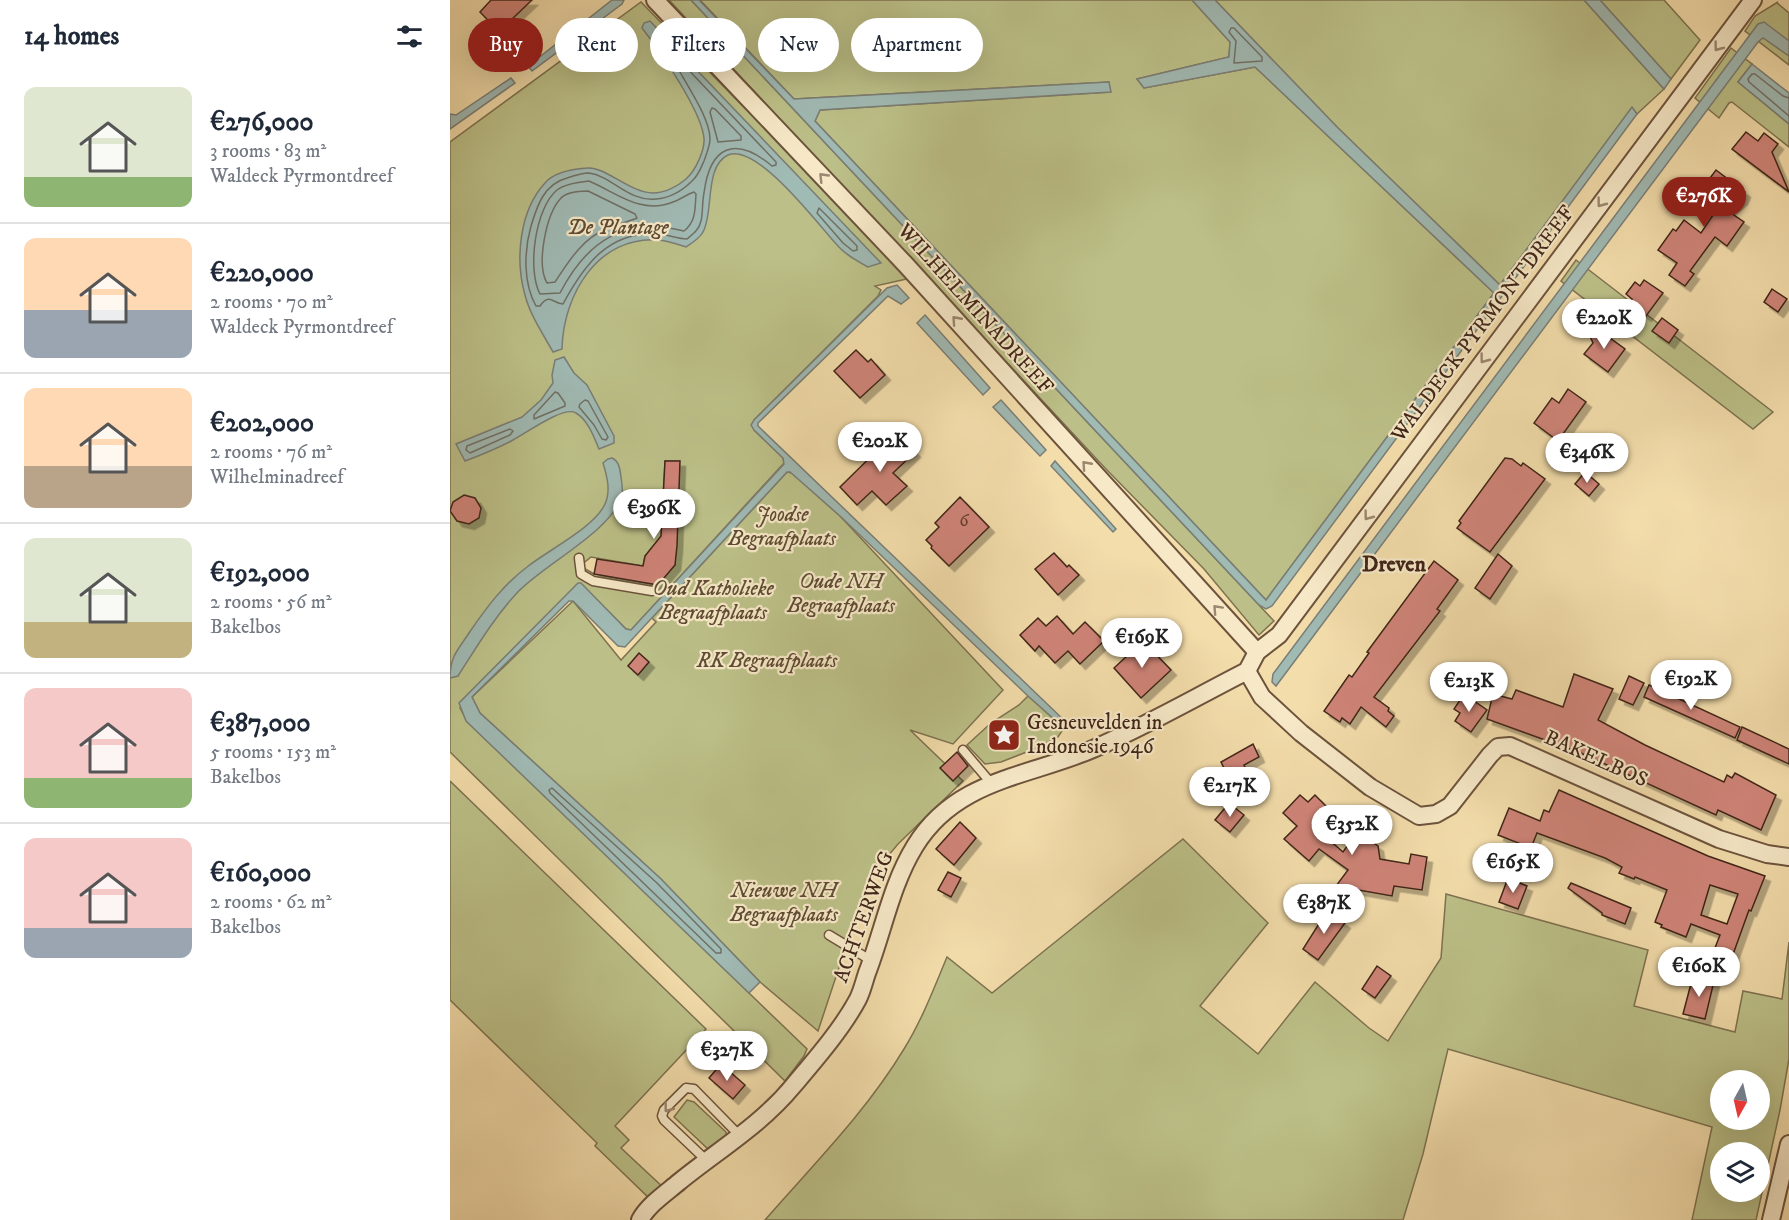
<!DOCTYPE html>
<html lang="en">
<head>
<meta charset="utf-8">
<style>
  body { margin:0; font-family:"IM FELL DW Pica",serif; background:#f6f6f7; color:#1f2937; height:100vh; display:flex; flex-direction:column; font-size:22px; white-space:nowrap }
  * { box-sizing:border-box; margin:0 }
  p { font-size:20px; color:#747a83 }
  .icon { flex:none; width:33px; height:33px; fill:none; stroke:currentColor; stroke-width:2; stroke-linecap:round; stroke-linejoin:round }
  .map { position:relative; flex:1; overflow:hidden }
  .drawer { display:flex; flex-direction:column; background:#fff; width:450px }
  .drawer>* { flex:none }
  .banner { position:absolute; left:18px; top:18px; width:570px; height:54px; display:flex; gap:12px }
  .needle { width:39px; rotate:188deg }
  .tools { position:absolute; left:1260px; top:1070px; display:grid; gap:12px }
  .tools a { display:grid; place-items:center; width:60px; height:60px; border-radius:50%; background:#fff; box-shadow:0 6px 24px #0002; font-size:30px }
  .price { position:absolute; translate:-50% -51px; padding:0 14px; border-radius:21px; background:#fff; color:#222; font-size:20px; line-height:39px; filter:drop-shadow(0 2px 3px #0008) }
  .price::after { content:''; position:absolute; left:50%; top:36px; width:18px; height:14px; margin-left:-9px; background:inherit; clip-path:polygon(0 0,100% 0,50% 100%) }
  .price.on { background:#8f2418; color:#fff }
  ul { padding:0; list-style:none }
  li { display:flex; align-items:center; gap:18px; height:150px; padding:0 24px }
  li+li { border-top:2px solid #e0e1e3 }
  li span { display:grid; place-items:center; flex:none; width:168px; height:120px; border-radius:12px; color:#555 }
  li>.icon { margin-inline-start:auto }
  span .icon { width:72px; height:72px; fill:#fffc; stroke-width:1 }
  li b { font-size:26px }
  h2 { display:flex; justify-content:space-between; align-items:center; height:72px; padding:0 24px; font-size:26px }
  .pill { padding:0 21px; border-radius:27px; background:#fff; box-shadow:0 6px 24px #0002; font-size:21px; line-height:54px }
  .pill.on { background:#8f2418; color:#fff }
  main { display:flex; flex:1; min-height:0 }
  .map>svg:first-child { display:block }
  .green { fill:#bcc088; stroke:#7e7250; stroke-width:1.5; fill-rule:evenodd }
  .water { fill:#a0bab4; stroke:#7a7e76; stroke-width:1.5 }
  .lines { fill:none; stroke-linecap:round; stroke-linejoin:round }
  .shore { stroke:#707066; stroke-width:1.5 }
  .building { fill:#cf8478; stroke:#402518; stroke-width:1.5; fill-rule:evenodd; filter:url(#shadow) }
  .service-casing { stroke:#6d533d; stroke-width:11 }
  .minor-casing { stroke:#6d533d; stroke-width:20 }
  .service { stroke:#f7e9c8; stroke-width:8 }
  .minor { stroke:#f7e9c8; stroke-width:16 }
  .oneway { stroke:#9c8770 }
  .labels { text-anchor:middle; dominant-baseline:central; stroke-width:4.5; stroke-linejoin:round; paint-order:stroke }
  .number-label { font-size:18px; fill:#643d30 }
  .park-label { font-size:21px; font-style:italic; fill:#5f4c34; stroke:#f7e9c8 }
  .street-label { font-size:21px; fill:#402518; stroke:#f7e9c8 }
  .poi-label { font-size:21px; fill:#402518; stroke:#f7e9c8; text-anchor:start }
  .neighbourhood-label { font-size:22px; font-weight:bold; fill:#402518; stroke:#f7e9c8 }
</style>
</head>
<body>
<main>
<section class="drawer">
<h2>14 homes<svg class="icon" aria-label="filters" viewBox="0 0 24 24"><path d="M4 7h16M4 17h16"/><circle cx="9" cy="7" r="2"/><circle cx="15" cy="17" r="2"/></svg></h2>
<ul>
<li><span style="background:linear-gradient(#dfe7d0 75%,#8fb573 0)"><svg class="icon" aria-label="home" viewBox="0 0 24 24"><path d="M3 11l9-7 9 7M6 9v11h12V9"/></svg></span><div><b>€276,000</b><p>3 rooms · 83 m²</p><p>Waldeck Pyrmontdreef</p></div></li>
<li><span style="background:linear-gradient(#ffd9b3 60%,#9aa5b1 0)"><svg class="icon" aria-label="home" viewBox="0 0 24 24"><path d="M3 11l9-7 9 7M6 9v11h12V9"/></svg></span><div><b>€220,000</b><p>2 rooms · 70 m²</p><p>Waldeck Pyrmontdreef</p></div></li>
<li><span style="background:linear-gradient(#ffd9b3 65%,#b9a48a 0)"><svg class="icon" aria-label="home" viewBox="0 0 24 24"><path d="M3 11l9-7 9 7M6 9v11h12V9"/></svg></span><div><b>€202,000</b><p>2 rooms · 76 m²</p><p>Wilhelminadreef</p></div></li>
<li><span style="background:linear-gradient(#dfe7d0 70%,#c2b280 0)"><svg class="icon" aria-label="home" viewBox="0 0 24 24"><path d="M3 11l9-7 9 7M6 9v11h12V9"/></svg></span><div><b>€192,000</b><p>2 rooms · 56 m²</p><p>Bakelbos</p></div></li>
<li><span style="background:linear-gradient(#f6c9c9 75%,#8fb573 0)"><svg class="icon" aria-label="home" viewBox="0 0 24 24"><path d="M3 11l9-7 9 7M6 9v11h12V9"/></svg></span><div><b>€387,000</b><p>5 rooms · 153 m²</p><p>Bakelbos</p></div></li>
<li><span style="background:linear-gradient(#f6c9c9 75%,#9aa5b1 0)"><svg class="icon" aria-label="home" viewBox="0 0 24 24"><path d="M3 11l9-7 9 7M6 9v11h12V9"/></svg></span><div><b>€160,000</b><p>2 rooms · 62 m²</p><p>Bakelbos</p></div></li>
</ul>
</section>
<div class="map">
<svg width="1339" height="1220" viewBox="0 0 1339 1220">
  <defs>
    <filter id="shadow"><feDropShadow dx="5.5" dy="5.5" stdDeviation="0" flood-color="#0004"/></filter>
  </defs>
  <rect width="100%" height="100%" fill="#f3ddab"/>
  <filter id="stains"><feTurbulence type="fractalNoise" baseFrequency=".00333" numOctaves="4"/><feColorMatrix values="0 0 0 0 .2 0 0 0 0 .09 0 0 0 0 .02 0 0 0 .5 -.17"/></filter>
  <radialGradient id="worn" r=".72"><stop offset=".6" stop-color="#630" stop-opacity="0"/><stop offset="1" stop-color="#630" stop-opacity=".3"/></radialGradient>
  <g class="green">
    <polygon points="219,0 241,0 824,621 809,635 754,569 655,468"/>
    <polygon points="250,0 742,0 780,42 779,57 687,79 694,88 805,67 1044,293 816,600 365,121 370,110 660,92 659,82 344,99"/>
    <polygon points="765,0 1134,0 1214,89 1187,114 1182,108 1050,285 888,128"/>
    <polygon points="1150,0 1214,0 1250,40 1221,79"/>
    <path d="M191 2 461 278 425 286 431 290 428 296 304 420V430L333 458 334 463 181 630 176 629 131 584 10 708 17 721 357 1049 354 1056 335 1081 0 752V142ZM215 461H229L225 565 208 585 144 574 130 566 141 557 193 566 195 556 204 545H211Z"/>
    <polygon points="1328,2 1327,3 1339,13 1339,65 1295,31 1305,16"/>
    <polygon points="1281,48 1302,64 1288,82 1339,124 1339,147 1282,102 1279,103 1269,118 1245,98"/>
    <polygon points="1126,260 1323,412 1303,429 1111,281"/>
    <polygon points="337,472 342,473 390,516 553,690 503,744 460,730 513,781 448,844 418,880 368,1031 310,982 211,879 30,713 22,697 123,601 171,660 206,622 202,618"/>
    <polygon points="578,696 614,728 608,737 587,748 551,762 535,764 517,745 541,723 569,705"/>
    <polygon points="0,781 256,1029 165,1126 179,1140 171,1148 216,1190 199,1198 145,1146 147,1143 0,1000"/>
    <path d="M733 839 818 923 750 1006 808 1054 865 982 919 1028 938 1041 991 958 996 894 1198 950 1184 1006 1285 1032 1293 991 1332 999 1339 942V1059L1330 1110 1306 1220H1242L1262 1127 998 1049 973 1154 953 1220H315C363 1165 416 1112 454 1049 472 1020 484 988 497 957L542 993ZM1270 1080H1310V1119H1270ZM1270 1152H1310V1191H1270Z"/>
    <polygon points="237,1100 244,1102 276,1132 276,1137 259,1150 224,1117"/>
  </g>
  <g class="water">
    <polygon points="162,0 174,0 172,4 82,71 78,66"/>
    <polygon points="241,0 249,0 344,99 659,82 661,92 370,110 365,121 816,600 1044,293 805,67 694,88 687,79 779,57 780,42 742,0 765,0 888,128 1050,285 1182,107 1187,114 822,606 816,609 809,605"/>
    <polygon points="1134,0 1150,0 1221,79 1214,89"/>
    <path d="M200 21 431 263 418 267C407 261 396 255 388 246 370 227 307 142 278 155 254 166 264 213 253 232 250 238 242 243 236 247 227 244 219 241 209 240 148 235 113 295 112 349L103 352C93 334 80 315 75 295 65 260 69 211 95 183 104 172 123 169 137 168 155 166 180 193 203 193 215 193 228 186 236 179 245 171 255 151 254 138 251 110 210 51 192 28L194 23Z"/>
    <polygon points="1314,22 1339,41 1339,56 1313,38 1308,42 826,686 822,682 823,674 1308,24"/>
    <polygon points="1302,64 1339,93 1339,124 1288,82"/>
    <polygon points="61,78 65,83 0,129 0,114 6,115"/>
    <polygon points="447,285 459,298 451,304 438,296 308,423 308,426 618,724 618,728 614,728 578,696 390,516 340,472 337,472 175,647 168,646 123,601 119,601 22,697 30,713 211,879 310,982 299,993 16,721 9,703 128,583 131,583 176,629 181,630 334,464 333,458 304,430 301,425 304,420 437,288"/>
    <polygon points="475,315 540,388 533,395 467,323"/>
    <path d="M114 357 124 373 137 385 164 436V443L149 449C144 437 138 420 126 413 114 405 75 434 63 440 48 448 31 455 15 461L6 444 72 417 91 400 103 383 102 375 105 360Z"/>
    <polygon points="551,400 596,450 590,456 543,407"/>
    <path d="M162 458C169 461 170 469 171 477 172 483 173 489 172 495 162 532 92 565 66 594 43 619 26 648 8 676L0 678C0 656 8 650 19 633 36 608 53 585 77 567 98 550 144 528 155 504 161 491 157 476 153 463L158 459Z"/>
    <polygon points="605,461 666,529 663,532 601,466"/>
  </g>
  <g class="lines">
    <g class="shore">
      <polygon points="781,28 784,28 812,57 812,61 784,63 786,41 779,32"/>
      <path d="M227 61 231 62 326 162V165L322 166C285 135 260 146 254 193 252 203 253 213 251 221 249 230 243 234 237 239 228 239 219 235 209 234 159 230 134 265 113 304 103 304 100 292 90 306H86C73 283 74 251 81 226 87 206 94 184 117 178 123 176 132 173 139 173 162 176 178 202 206 199 220 198 233 190 242 181 248 176 251 168 254 161 256 155 260 146 260 139 260 118 236 84 226 65Z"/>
      <polyline points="1339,98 1333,96 1305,74 1302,74 1298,79 1299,82 1339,116"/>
      <polygon points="262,108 265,109 291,136 291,140 268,142 260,112"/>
      <path d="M139 181C167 193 191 215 223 202 230 200 237 194 244 192L246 194C245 209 246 222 234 231 175 216 137 241 110 293L90 294C77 270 85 208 107 190 115 184 129 182 139 181Z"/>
      <path d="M138 191 185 214 187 218C178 222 166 224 156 229 132 239 119 261 105 282L97 283C86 264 96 214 111 198 117 192 130 191 138 191Z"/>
      <polygon points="369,208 407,246 407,250 403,251 393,243 367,213"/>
      <polygon points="105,392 108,393 115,403 115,406 84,419 84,415"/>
      <polygon points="135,400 138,401 158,437 156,440 152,439 144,425 129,407 130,404"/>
      <polygon points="60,429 63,431 60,435 20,453 16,450 17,446"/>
      <polygon points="102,788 207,883 271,949 271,953 266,953 100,793 99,790"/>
    </g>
  </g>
  <g class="building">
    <polygon points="41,0 82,0 59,22 69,31 59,42 30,12"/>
    <polygon points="1296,132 1308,141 1314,133 1328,144 1322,152 1339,192 1282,149"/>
    <polygon points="1266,170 1295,192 1292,199 1278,211 1294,222 1277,246 1265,237 1240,271 1244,274 1235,286 1219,275 1227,263 1208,250 1223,229 1226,231 1234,220 1251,233 1267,209 1248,194"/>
    <polygon points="1194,280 1213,293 1196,316 1179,303 1182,299 1176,294 1185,282 1190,286"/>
    <polygon points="1322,289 1337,299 1328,312 1314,302"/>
    <polygon points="1212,318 1228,330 1219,343 1202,331"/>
    <polygon points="1137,330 1147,333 1149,330 1175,349 1158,372 1134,354 1143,343"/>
    <polygon points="406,350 418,362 421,359 435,375 410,398 384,371"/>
    <polygon points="1118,389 1136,402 1108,441 1084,423 1102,398 1109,403"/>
    <polygon points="446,432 465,452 443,473 457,486 436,505 422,491 407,505 390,487"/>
    <polygon points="1055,458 1062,459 1071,466 1073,463 1095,479 1040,552 1007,528 1011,523 1009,521"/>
    <polygon points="215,461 230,461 227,546 225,565 208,585 144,574 147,559 193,566 195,556 211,536"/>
    <polygon points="1135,472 1149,484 1139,496 1125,484"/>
    <polygon points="14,495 25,498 31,508 29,518 19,524 7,521 0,511 3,502"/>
    <polygon points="510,497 539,527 499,566 481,548 482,546 476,540 489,527 485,523"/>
    <polygon points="604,553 617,567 619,565 629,575 608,595 585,569"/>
    <polygon points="1048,554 1062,566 1040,599 1025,588"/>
    <polygon points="984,561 1008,580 987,609 990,611 924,697 939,708 938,711 944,716 936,727 911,707 900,724 892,718 890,722 874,711 899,675 902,677 919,653 917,652"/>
    <polygon points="607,616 623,634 635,622 654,641 630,664 618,651 605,663 589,646 585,651 570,635 588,618 596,626"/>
    <polygon points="693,641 721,670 691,698 664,668"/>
    <polygon points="189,653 199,662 188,675 178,666"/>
    <polygon points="1124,674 1163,689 1148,720 1195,745 1274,782 1277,775 1282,778 1285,773 1326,795 1311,830 1268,810 1266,815 1131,753 1037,719 1043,694 1062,699 1066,690 1113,707"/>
    <polygon points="1179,676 1194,683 1183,705 1169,699"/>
    <polygon points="1199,685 1290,727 1285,738 1194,697"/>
    <polygon points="1014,694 1037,710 1021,732 1005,721 1010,713 1004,709"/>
    <polygon points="1292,727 1339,749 1339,764 1287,740"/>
    <polygon points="803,744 809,757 794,765 804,787 788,796 771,762"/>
    <polygon points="507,752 518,766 503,781 490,768"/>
    <path d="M1109 790 1258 856 1315 876 1301 911 1299 910 1281 960 1263 953 1270 935 1241 924 1236 937 1211 927 1212 925 1205 922 1217 890 1185 877 1184 879 1169 873 1172 867 1155 858 1087 833 1081 848 1048 835 1059 808 1090 821 1094 810 1099 812ZM1260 885 1288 894 1277 924 1251 915Z"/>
    <polygon points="850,795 858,802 865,795 877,807 862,825 893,852 907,832 928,846 930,859 959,864 961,854 977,857 972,890 944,886 942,896 903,889 890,907 877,898 898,870 869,849 859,861 834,839 847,826 833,813"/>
    <polygon points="779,803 794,815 780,832 765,820"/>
    <polygon points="510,822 526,838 504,865 486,849"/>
    <polygon points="498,872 511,878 501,897 488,890"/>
    <polygon points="1058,878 1077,886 1068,909 1049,902"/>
    <polygon points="1121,883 1181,908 1175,924 1152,915 1152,913 1118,888"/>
    <polygon points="877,911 895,923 868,960 853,949"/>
    <polygon points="927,966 941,976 925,998 912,989"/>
    <polygon points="1243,976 1264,981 1255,1019 1233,1014"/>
    <polygon points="271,1064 295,1085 283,1099 259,1078"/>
  </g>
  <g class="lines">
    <defs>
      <g id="service">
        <polyline points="129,558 131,574 143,581 202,591"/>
        <polyline points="513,750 541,783"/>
        <polyline points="379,935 422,961"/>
        <polyline points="256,1160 214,1120 212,1116 214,1110 236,1088 244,1089 290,1136"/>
      </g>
      <g id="minor">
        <polyline points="205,0 456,265 807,652"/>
        <polyline points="797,671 812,697 851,733 920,787 969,816 986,814 1000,806 1040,755 1048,747 1060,746 1269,839 1317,854 1339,857"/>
        <path d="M190 1220C198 1205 216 1193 229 1182 267 1151 311 1125 343 1086 365 1060 392 1029 408 999 412 991 414 982 417 973 433 932 441 885 465 846 506 779 578 777 643 749 696 726 746 697 797 671L807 652 829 635 1303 0"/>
        <polyline points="1321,1220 1339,1144"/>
      </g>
    </defs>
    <use href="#service" class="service-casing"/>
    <use href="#minor" class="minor-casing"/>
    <use href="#service" class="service"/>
    <use href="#minor" class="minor"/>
  </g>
  <defs><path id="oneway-chevron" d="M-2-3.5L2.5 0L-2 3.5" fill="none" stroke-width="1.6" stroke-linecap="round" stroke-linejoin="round" transform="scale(1.5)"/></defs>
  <g class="oneway">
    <use href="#oneway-chevron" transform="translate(1268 47) rotate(127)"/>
    <use href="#oneway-chevron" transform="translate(373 177) rotate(-134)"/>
    <use href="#oneway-chevron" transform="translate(1151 203) rotate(127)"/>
    <use href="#oneway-chevron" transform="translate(506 320) rotate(-132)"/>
    <use href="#oneway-chevron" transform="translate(1034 359) rotate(127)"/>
    <use href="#oneway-chevron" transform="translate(636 465) rotate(-132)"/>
    <use href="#oneway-chevron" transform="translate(918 516) rotate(127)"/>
    <use href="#oneway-chevron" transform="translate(767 609) rotate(-133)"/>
    <use href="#oneway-chevron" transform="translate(218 1108) rotate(127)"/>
  </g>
  <defs>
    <symbol id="sight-square" viewBox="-11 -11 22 22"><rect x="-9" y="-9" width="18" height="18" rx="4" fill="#8f2418" stroke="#f7e9c8"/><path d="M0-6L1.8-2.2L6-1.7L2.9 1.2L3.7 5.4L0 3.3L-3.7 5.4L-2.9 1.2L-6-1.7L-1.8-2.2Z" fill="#fff"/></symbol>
  </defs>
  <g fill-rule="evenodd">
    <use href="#sight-square" x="535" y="716" width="38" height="38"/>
  </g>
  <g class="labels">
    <g class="number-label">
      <text x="514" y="521">6</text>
    </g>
    <g class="park-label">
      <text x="168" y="228">De Plantage</text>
      <text x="332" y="515">Joodse<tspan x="332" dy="24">Begraafplaats</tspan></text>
      <text x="391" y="582">Oude NH<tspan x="391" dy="24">Begraafplaats</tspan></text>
      <text x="263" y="589">Oud Katholieke<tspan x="263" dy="24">Begraafplaats</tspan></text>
      <text x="317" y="661">RK Begraafplaats</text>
      <text x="334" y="891">Nieuwe NH<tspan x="334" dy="24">Begraafplaats</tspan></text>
    </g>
    <g class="street-label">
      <text transform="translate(525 309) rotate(48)">WILHELMINADREEF</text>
      <text transform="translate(1033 324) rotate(-53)">WALDECK PYRMONTDREEF</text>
      <text transform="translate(1146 759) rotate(24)">BAKELBOS</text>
      <text transform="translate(414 917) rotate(-70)">ACHTERWEG</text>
    </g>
    <g class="poi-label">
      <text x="577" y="723">Gesneuvelden in<tspan x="577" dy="24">Indonesie 1946</tspan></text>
    </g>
    <g class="neighbourhood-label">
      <text x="944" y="564">Dreven</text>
    </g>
  </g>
  <rect width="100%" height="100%" filter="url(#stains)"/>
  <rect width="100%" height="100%" fill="url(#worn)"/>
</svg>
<div class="tools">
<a><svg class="needle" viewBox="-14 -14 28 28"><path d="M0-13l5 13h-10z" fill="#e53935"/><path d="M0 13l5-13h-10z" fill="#747a83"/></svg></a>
<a><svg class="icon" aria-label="layers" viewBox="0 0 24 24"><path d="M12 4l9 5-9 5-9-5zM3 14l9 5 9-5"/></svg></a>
</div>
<b class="price on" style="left:1254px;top:228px">€276K</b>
<b class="price" style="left:1154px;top:350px">€220K</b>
<b class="price" style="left:430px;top:473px">€202K</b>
<b class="price" style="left:1137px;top:484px">€346K</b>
<b class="price" style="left:204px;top:540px">€396K</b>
<b class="price" style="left:692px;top:669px">€169K</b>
<b class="price" style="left:1241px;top:711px">€192K</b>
<b class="price" style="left:1019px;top:713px">€213K</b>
<b class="price" style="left:780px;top:818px">€217K</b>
<b class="price" style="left:902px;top:856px">€352K</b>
<b class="price" style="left:1063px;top:894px">€165K</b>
<b class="price" style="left:874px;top:935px">€387K</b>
<b class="price" style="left:1249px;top:998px">€160K</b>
<b class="price" style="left:277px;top:1082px">€327K</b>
<div class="banner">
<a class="pill on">Buy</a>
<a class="pill">Rent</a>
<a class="pill">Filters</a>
<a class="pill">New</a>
<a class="pill">Apartment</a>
</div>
</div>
</main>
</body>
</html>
